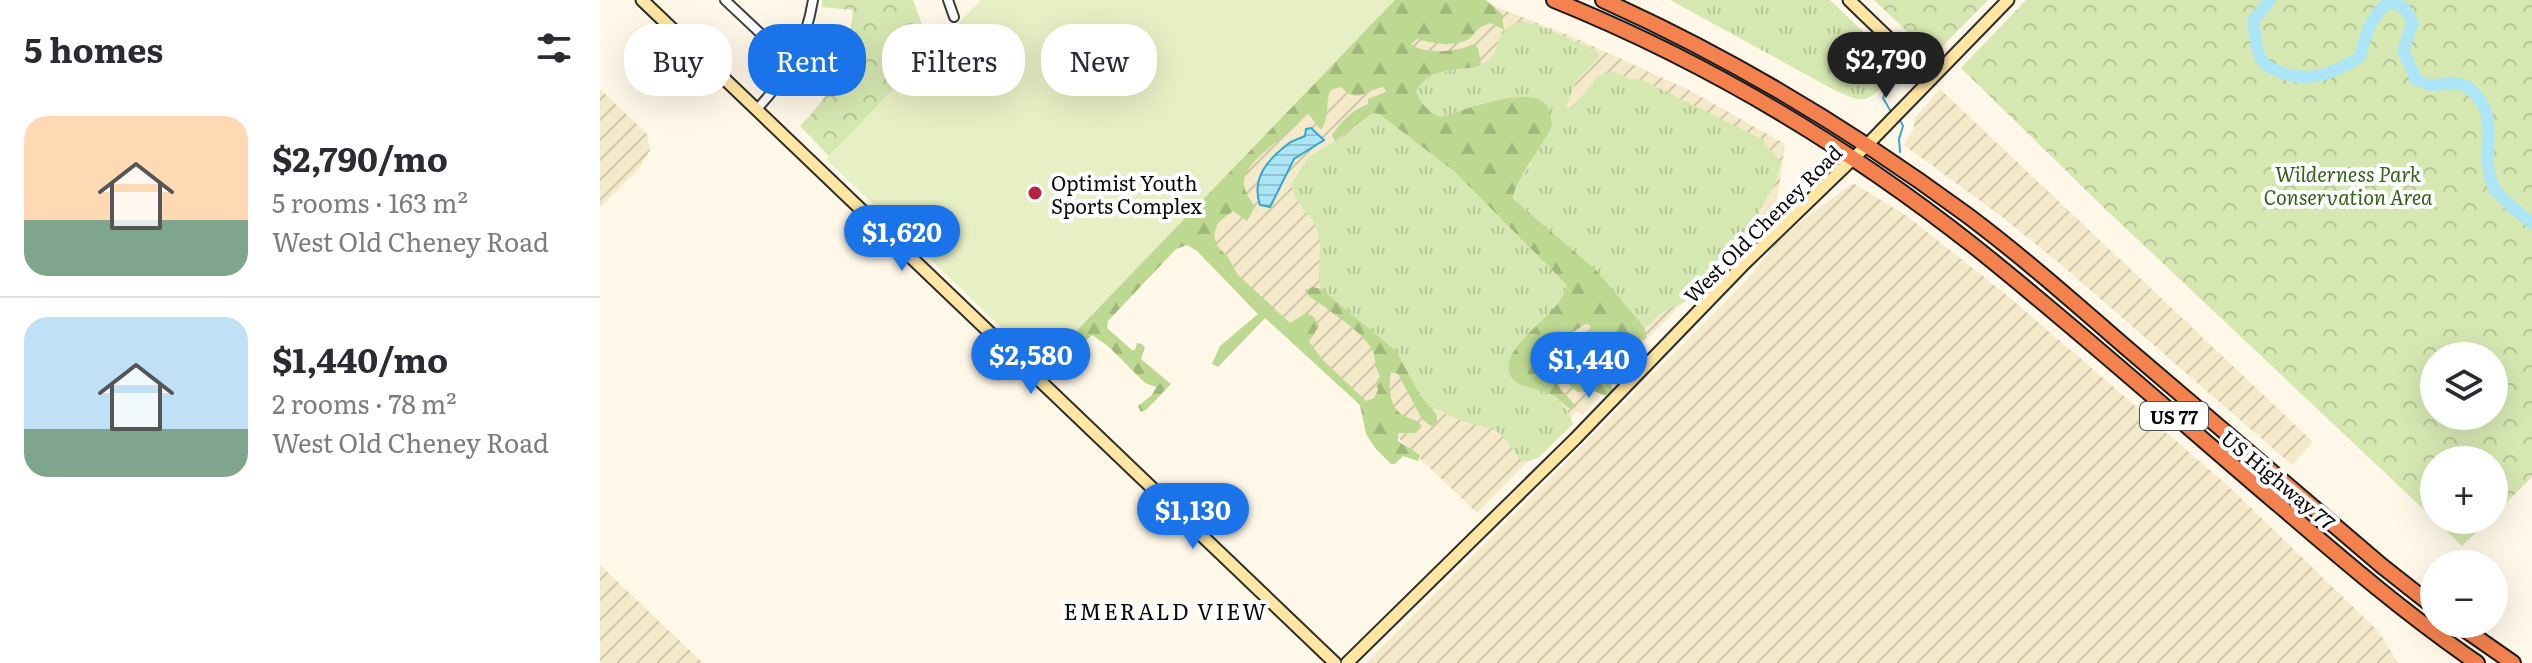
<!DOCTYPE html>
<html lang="en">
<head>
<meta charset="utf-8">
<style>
  body { margin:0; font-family:Literata,serif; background:#f2f2f3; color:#2b2b33; height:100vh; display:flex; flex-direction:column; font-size:30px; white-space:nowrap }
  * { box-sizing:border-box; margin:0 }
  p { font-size:26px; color:#7c7c81 }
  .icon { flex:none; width:44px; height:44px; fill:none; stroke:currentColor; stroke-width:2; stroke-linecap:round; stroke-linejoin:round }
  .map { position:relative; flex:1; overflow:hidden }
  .details { display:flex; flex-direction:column; background:#fff; width:600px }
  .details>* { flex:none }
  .guide { position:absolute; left:24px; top:24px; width:760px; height:72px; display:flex; gap:16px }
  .tools { position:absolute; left:1820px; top:342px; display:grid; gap:16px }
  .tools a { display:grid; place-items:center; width:88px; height:88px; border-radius:50%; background:#fff; box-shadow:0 8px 32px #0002; font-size:40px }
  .price { position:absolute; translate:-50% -68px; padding:0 18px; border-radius:28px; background:#1a73e8; color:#fff; font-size:26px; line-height:52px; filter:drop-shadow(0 2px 4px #0008) }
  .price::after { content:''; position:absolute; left:50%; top:48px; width:24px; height:18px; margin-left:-12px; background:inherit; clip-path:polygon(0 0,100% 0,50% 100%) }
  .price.on { background:#222; color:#fff }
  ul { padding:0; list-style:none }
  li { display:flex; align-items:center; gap:24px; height:200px; padding:0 24px }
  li+li { border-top:2px solid #e1e1e2 }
  li span { display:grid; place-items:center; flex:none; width:224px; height:160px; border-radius:24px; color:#555 }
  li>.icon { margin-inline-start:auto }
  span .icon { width:96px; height:96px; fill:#fffc; stroke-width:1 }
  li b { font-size:34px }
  h2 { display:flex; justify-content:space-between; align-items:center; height:96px; padding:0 24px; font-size:34px }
  .pill { padding:0 28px; border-radius:32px; background:#fff; box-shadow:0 8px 32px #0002; font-size:28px; line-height:72px }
  .pill.on { background:#1a73e8; color:#fff }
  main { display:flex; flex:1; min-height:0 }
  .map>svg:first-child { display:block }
  .farmland { fill:url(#farmland-furrows) }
  .grass { fill:url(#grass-tufts) }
  .forest { fill:url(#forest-firs) }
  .park { fill:url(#park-crowns); fill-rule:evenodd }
  .pitch { fill:#e7efc4 }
  .water { fill:url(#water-rules); stroke:#33a7cc; stroke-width:2 }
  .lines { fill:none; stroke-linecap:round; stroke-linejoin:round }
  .stream { stroke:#33a7cc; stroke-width:2 }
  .river { stroke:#ace5f6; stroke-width:12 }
  .street-casing { stroke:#3d3d3d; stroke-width:12 }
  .secondary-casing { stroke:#2c2c2c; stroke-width:15 }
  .highway-casing { stroke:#1b1b1b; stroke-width:18 }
  .street { stroke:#fff; stroke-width:8 }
  .secondary { stroke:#ffe6a2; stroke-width:11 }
  .highway { stroke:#f4824f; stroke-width:14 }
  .poi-dot { fill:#b82341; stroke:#fff; stroke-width:3 }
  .labels { text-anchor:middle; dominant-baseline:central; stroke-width:8; stroke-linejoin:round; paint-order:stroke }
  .shield { fill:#fff; stroke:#545454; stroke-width:2 }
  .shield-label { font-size:18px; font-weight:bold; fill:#0a0a0a }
  .park-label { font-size:20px; font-style:italic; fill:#34601c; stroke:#fff }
  .poi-label { font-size:20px; fill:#0a0a0a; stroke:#fff; text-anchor:start }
  .street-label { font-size:20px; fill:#0a0a0a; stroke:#fff }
  .neighbourhood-label { font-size:22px; letter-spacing:2px; fill:#0a0a0a; stroke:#fff }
</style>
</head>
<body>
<main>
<section class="details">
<h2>5 homes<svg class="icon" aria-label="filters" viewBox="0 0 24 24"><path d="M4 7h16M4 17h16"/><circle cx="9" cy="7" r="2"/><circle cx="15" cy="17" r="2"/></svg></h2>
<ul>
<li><span style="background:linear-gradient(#ffd9b3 65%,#7fa58c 0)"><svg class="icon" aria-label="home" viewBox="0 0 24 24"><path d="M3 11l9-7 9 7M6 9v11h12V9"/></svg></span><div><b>$2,790/mo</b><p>5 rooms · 163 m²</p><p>West Old Cheney Road</p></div></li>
<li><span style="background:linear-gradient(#bfe0f5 70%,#7fa58c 0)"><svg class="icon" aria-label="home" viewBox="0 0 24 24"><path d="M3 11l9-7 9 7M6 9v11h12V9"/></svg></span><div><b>$1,440/mo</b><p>2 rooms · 78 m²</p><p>West Old Cheney Road</p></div></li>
</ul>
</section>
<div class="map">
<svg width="1932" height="663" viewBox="0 0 1932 663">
  <defs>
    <pattern id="farmland-furrows" width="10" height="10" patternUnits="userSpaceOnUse" patternTransform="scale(2)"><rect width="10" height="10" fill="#f4e9c8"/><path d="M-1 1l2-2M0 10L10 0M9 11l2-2" fill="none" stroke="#d0c6aa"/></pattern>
    <pattern id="grass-tufts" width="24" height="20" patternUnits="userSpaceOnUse" patternTransform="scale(2)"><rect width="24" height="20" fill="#d6e8b2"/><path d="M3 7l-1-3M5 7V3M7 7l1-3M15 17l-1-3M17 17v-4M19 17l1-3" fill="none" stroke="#b6c698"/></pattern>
    <pattern id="forest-firs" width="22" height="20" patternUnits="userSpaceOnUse" patternTransform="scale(2)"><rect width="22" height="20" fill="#bcd891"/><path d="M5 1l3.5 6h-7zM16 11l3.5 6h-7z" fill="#a0b87c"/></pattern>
    <pattern id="park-crowns" width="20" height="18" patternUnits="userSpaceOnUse" patternTransform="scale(2)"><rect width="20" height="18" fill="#d6e8b2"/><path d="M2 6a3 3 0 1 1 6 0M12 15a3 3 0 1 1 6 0" fill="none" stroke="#b6c698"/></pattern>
    <pattern id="water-rules" width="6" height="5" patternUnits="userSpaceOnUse" patternTransform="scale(2)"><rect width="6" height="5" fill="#ace5f6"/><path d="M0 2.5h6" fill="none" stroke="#93c3d2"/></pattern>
  </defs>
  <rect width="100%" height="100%" fill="#fff7e7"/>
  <g class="farmland">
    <polygon points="795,0 877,0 886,3 971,36 1091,91 1185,144 1176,210 1039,347 1044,353 982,415 977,411 877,513 577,226"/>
    <polygon points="0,89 47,134 50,150 40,167 0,207"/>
    <polygon points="1340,89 1713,442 1692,465 1458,262 1401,216 1304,145 1314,128 1314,119"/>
    <polygon points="1253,183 1308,217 1409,297 1627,485 1779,632 1798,663 766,663 1145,282 1175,245 1199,223"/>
    <polygon points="0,565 103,663 0,663"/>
  </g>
  <g class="grass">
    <path d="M1070 0H1230L1291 58C1290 75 1278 103 1257 99 1251 98 1244 94 1238 92Z"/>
    <path d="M921 21 938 25 997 51 999 57 977 80 966 107 971 109 998 76 1012 71 1031 79 1042 80 1164 140V144L1171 149 1181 163 1176 182 1141 244 1084 302 1059 314 1049 325 1044 327 996 270 913 199 915 184 931 165 941 101C907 91 873 107 841 117 830 114 819 102 816 91 831 65 856 75 879 65 902 56 893 42 904 30 908 26 916 23 921 21Z"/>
    <path d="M773 113 779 114 854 171 967 285C964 305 929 334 914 350V381C942 391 963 393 973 424L938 458 926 462 919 459 908 442 895 430 859 420 830 406 820 395 796 351 721 289C715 269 724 249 717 230 711 213 694 203 691 185L708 157 746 135Z"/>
  </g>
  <path class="forest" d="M768 0H886L902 14 904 30 891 23C875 28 880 29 870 38 856 48 831 43 817 39L811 44C825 55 857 52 874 44L878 48 881 65C857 73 831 65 816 91 819 102 830 114 841 117 862 111 933 82 948 107 951 112 951 121 952 126 943 145 913 183 913 199L996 270 1044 327 1047 338C1036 344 1025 345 1015 339L1005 352 991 335 990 325 985 324 967 336H962L940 356 941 362 951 371C968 367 973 376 988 375L997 366 1004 370 1013 390 1005 396 994 391 977 392 962 377 957 379 958 385 976 407 968 408C964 404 959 399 954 396 942 388 916 389 910 375 898 344 963 315 967 285L854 171 779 114 773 113 735 141 732 135C742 121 752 110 768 104V99L786 92 784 87C763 90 759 105 741 87L730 90C725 104 730 117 721 130L707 112C694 135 643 158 644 184 644 192 651 200 655 207L647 221 633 211 618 222 614 235 617 246 628 257 637 274 690 323 706 313 714 317 719 326 709 342 723 360 766 401 774 398 778 390 776 383 780 376C773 364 777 362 773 352 766 333 726 309 709 296L705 290 713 287 721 289 796 351 820 395 837 415V424L831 426 822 419 798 374 791 372C788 386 789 408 804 416 812 420 815 418 822 426L816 433H798V441L820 455 818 461 803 456 795 464H791L775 448 766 434 760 405 665 318 618 367 612 364 620 346 658 314 597 251 587 245 576 249 508 321 507 328 532 350H535L537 343 542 344 545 348 541 359 571 384 546 410 541 412 538 406 551 396 556 387 545 383 508 346 492 335 469 358 456 363 445 375 429 361 425 352 428 346Z"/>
  <g class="park">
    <path d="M222 0H313L324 30 345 23 348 33 229 156 200 126C232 95 249 55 253 10L222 7Z"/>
    <polygon points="1274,0 1388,0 1333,56"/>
    <path d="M1426 0H1932V477L1894 515V460H1834V519L1500 204 1361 68ZM1894 356V416H1834V356Z"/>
    <polygon points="1835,520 1889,520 1862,546"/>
  </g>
  <polygon class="pitch" points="381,0 795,0 442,367 226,159"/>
  <path class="water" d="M711 128 724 140 694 159 670 207 660 205C651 179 667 160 688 144 693 140 699 139 705 136L706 129Z"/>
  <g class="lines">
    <g class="stream">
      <path d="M1270 38C1300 65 1297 61 1283 98L1290 110"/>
      <polyline points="1300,152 1299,139 1303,126 1301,122"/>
    </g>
    <path class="river" d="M1670 0 1653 21C1655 32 1656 49 1661 59 1665 66 1674 70 1682 73 1712 83 1734 73 1760 57 1765 34 1771 17 1789 1L1804 8 1813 23 1803 50 1816 79C1822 82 1828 86 1834 85 1846 84 1859 80 1870 89 1905 118 1876 156 1895 189 1904 202 1920 213 1932 223"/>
    <defs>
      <g id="street">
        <polyline points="125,0 193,64"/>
        <polyline points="348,0 354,17"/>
        <path d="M157 109C187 77 206 44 213 0"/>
      </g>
      <g id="secondary">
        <polyline points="42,0 735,663"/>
        <polyline points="1249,0 1331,79"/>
        <polyline points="747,663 975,439 1145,263 1267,145 1408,0"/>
      </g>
      <g id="highway">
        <path d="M954 0C1105 61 1247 146 1375 247 1479 330 1578 419 1679 505 1743 560 1807 615 1877 663"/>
        <path d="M1003 0C1132 58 1253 131 1367 215 1423 257 1476 304 1529 350 1614 422 1698 494 1782 566L1834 607"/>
        <polyline points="1857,624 1913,663"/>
      </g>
    </defs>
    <use href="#street" class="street-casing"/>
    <use href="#secondary" class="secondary-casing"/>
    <use href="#highway" class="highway-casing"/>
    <use href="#street" class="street"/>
    <use href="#secondary" class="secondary"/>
    <use href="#highway" class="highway"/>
  </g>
  <circle class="poi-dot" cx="435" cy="193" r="8"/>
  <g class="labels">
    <rect class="shield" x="1540" y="402" width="68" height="28" rx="6"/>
    <g class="shield-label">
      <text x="1574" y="416">US 77</text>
    </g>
    <g class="park-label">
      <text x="1748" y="173">Wilderness Park<tspan x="1748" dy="23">Conservation Area</tspan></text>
    </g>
    <g class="poi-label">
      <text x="451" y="182">Optimist Youth<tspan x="451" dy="23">Sports Complex</tspan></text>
    </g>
    <g class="street-label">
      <text transform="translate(1162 223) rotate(-45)">West Old Cheney Road</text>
      <text transform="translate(1679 479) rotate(40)">US Highway 77</text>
    </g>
    <g class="neighbourhood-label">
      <text x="566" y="610">EMERALD VIEW</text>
    </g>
  </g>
</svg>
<div class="tools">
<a><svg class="icon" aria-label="layers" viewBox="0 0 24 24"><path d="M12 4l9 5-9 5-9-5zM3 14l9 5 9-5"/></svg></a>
<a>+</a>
<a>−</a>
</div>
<b class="price on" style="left:1286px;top:100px">$2,790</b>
<b class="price" style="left:302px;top:273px">$1,620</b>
<b class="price" style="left:431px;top:396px">$2,580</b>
<b class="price" style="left:989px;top:400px">$1,440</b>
<b class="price" style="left:593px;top:551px">$1,130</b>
<div class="guide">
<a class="pill">Buy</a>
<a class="pill on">Rent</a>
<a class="pill">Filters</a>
<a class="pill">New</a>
</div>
</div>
</main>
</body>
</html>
